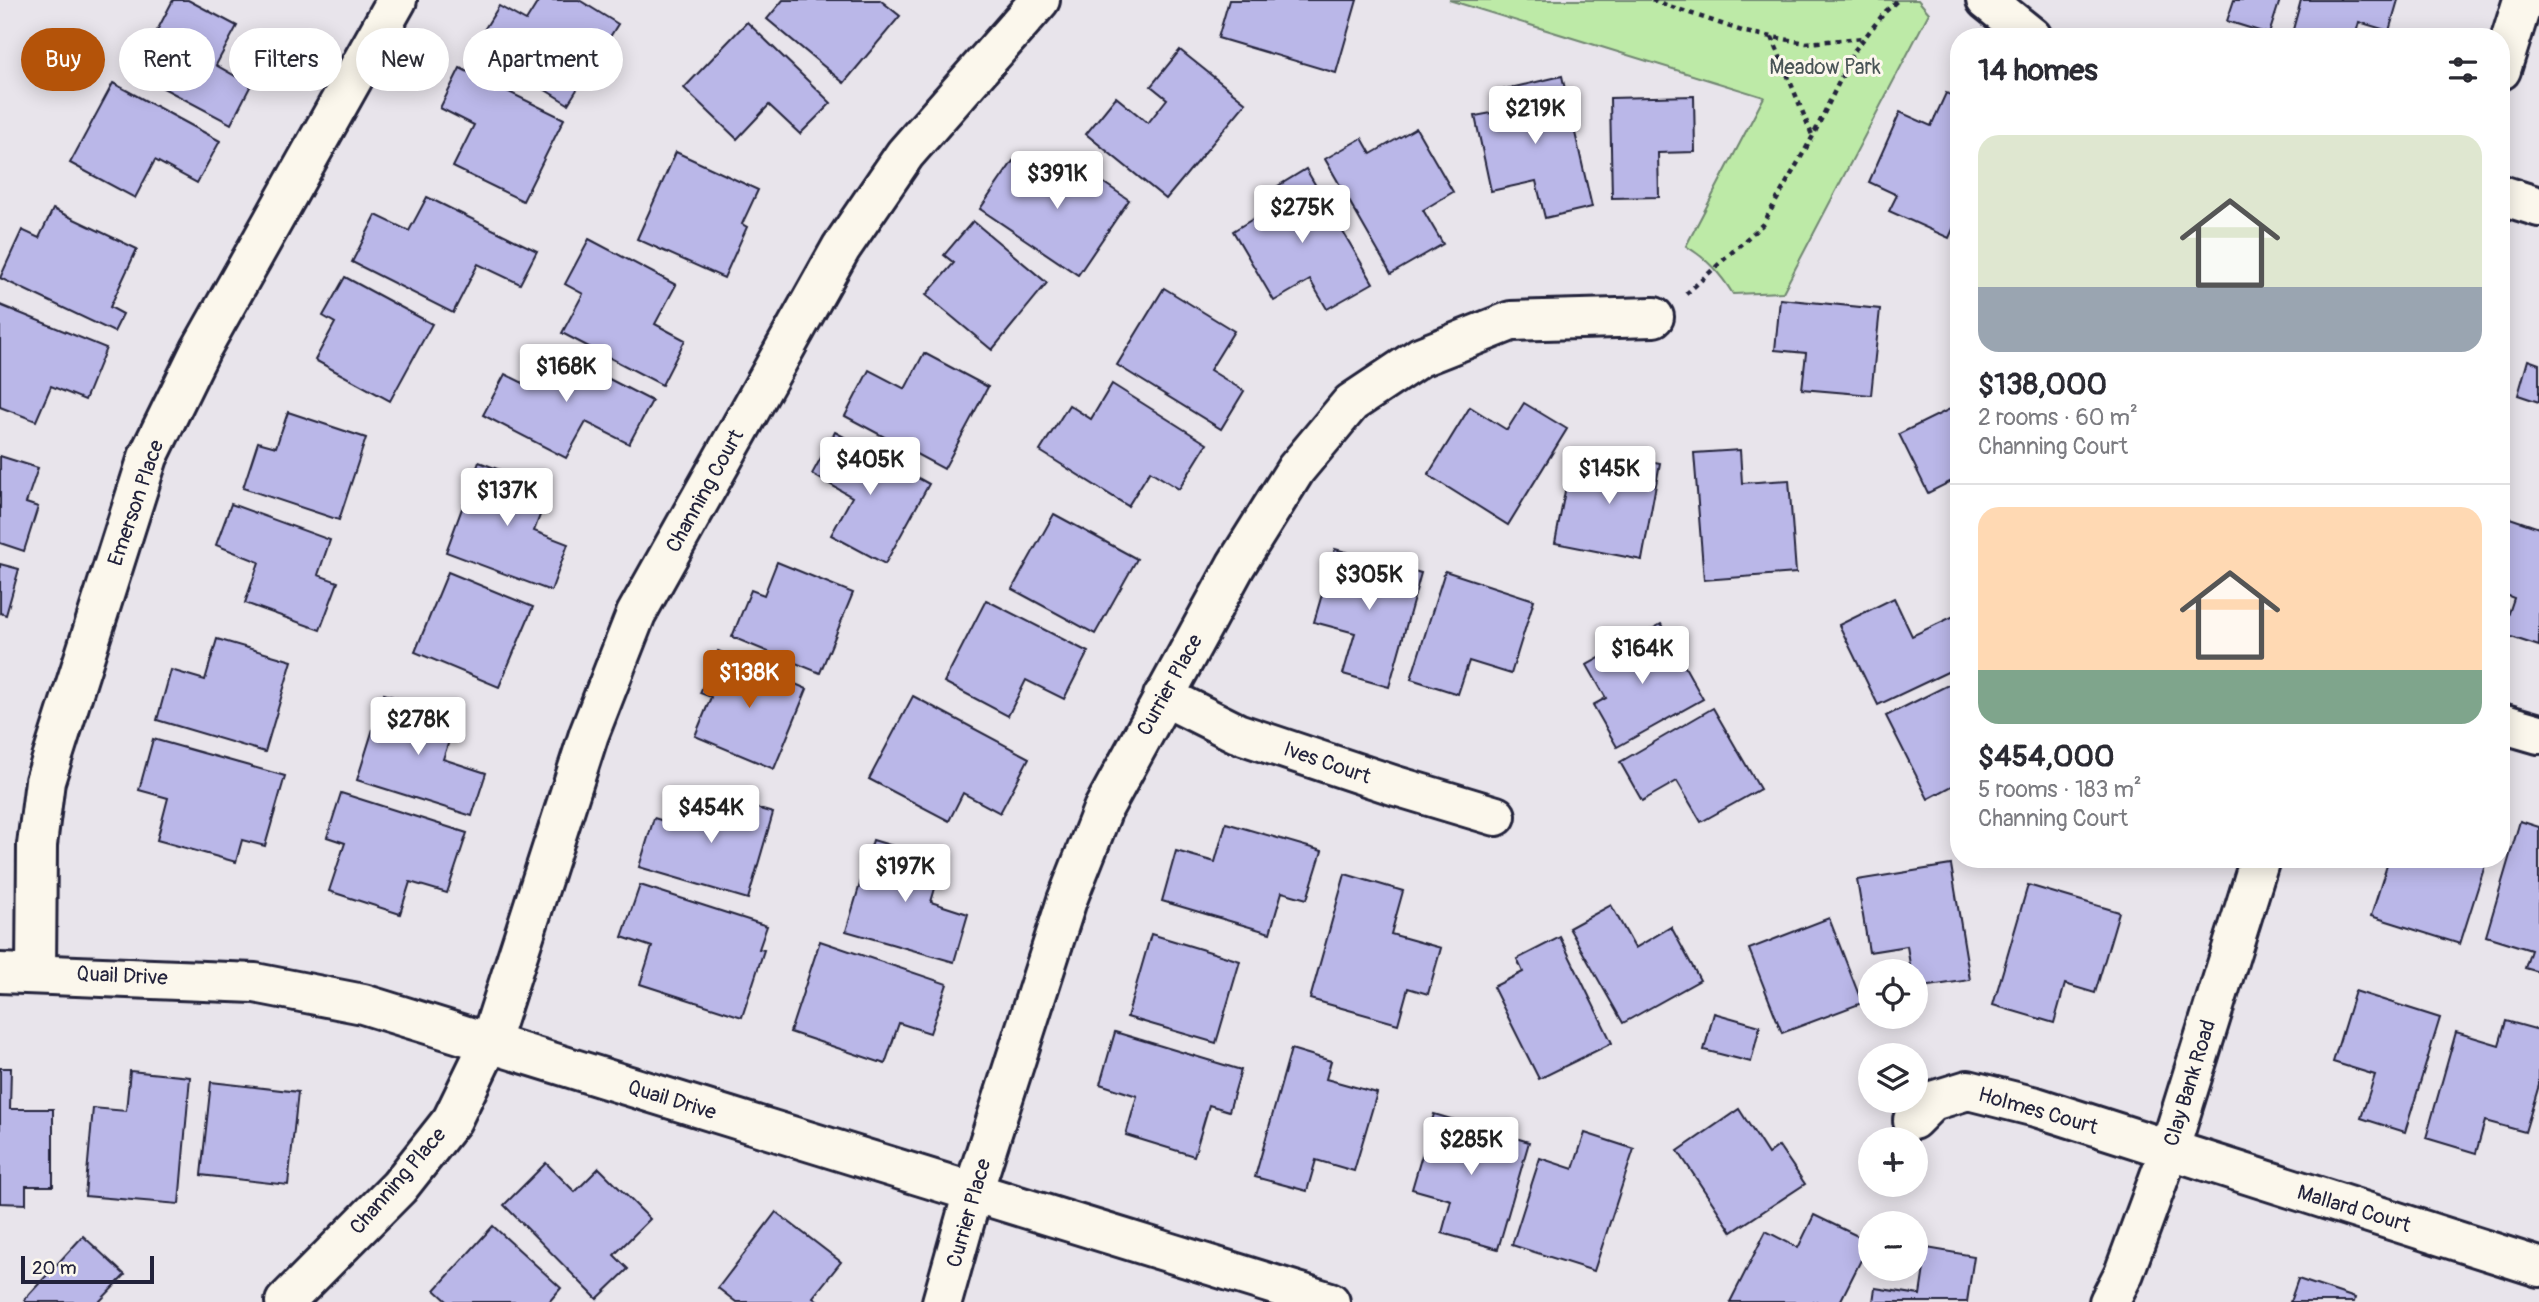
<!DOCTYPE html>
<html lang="en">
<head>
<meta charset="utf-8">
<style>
  body { margin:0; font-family:Pangolin,sans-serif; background:#f2f2f3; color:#2b2b33; height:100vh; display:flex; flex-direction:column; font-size:26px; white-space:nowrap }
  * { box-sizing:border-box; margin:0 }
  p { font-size:23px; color:#7c7c81 }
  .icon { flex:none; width:38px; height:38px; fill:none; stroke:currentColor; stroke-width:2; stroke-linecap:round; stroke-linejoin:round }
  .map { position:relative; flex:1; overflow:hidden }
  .panel { position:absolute; left:1950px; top:28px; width:560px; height:840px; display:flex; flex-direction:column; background:#fff; border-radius:28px; box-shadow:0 4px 18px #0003 }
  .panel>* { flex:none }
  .guide { position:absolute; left:21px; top:28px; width:665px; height:63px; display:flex; gap:14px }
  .tools { position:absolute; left:1858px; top:959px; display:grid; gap:14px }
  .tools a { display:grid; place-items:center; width:70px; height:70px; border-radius:50%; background:#fff; box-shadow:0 4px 18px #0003; font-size:35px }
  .scale { position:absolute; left:21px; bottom:18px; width:133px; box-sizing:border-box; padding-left:7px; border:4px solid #22223b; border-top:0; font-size:19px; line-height:24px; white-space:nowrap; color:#22223b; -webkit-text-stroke:5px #fbf7ec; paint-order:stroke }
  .price { position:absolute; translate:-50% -60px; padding:0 16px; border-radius:7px; background:#fff; color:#222; font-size:23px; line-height:46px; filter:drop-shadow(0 2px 4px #0008) }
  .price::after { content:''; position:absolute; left:50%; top:42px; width:21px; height:16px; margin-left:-10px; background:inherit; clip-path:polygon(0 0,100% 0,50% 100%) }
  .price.current { background:#b45309; color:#fff }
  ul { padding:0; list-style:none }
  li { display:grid; align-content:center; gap:14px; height:371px; padding:0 28px }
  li+li { border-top:2px solid #e1e1e2 }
  li span { display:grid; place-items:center; height:217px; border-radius:21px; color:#555 }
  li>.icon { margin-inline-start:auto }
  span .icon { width:126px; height:126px; fill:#fffc; stroke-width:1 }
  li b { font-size:30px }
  h2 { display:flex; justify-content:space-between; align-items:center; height:84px; padding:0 28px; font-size:30px }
  .pill { padding:0 24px; border-radius:32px; background:#fff; box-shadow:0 4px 18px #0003; font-size:24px; line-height:63px }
  .pill.current { background:#b45309; color:#fff }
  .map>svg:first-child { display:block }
  .green { fill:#bdeaa7; stroke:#708671; stroke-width:2 }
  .building { fill:#bab7e8; stroke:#22223b; stroke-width:2 }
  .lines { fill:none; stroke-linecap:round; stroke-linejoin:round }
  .minor-casing { stroke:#22223b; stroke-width:44 }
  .tertiary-casing { stroke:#22223b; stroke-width:44 }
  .path { stroke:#22223b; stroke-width:4.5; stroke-dasharray:5 5; stroke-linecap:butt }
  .minor { stroke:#fbf7ec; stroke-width:38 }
  .tertiary { stroke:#fbf7ec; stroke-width:38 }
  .labels { text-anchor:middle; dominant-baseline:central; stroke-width:6; stroke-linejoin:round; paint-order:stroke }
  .park-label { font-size:21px; fill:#495456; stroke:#fbf7ec }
  .street-label { font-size:21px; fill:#22223b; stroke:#fbf7ec }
</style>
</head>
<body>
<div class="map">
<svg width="2539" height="1302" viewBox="0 0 2539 1302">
  <rect width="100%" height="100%" fill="#e8e4eb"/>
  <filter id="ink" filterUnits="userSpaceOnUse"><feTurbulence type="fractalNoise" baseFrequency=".0143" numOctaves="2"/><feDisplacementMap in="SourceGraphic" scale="14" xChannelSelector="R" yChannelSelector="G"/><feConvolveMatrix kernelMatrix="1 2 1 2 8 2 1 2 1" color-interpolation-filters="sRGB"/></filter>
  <g filter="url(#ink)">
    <path class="green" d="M1449 0H1918L1929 13 1783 292 1733 294C1720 273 1707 259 1686 246L1764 97Z"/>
    <g class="building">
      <polygon points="173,0 188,0 237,26 216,65 251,85 231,124 135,73"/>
      <polygon points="539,0 579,0 618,24 568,104 474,46 499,6 526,21"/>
      <polygon points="783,0 880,0 900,16 844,83 767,19"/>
      <polygon points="1229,0 1357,0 1336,73 1218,38"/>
      <polygon points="2234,0 2280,0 2269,34 2227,21"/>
      <polygon points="2301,0 2398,0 2389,31 2359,22 2355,37 2291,37"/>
      <polygon points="747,22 831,103 800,134 769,105 737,139 684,88"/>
      <polygon points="1180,50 1246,103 1166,199 1086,134 1116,97 1148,123 1167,99 1151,86"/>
      <polygon points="460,68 564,119 523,201 453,167 474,125 440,108"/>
      <polygon points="1562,76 1592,207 1545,218 1536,181 1491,191 1475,116 1497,112 1493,92"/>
      <polygon points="113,83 220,141 197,183 155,160 135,198 70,163"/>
      <polygon points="1946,93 1958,98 1958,218 1949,238 1889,211 1897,195 1869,182 1900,112 1931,126"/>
      <polygon points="1694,96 1695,152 1658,153 1659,197 1612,198 1610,98"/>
      <polygon points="1416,128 1453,192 1423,210 1443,244 1391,274 1325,159 1362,138 1371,154"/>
      <polygon points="676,152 758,190 742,224 747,227 724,278 637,239"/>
      <polygon points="1066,157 1129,200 1078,275 980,209 1013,161 1047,185"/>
      <polygon points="1306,169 1373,283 1327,309 1310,280 1274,301 1233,231 1276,205 1268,192"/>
      <polygon points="427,197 537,251 520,284 478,264 453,313 352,262 376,215 409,231"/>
      <polygon points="53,209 137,249 110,307 123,314 114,332 0,278 22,230 39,238"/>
      <polygon points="973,221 1047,283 992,350 926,295 954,263 944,255"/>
      <polygon points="589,239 676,285 655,324 685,340 662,385 562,333 583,294 565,284"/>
      <polygon points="345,277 432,324 390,401 315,360 335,323 323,316"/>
      <polygon points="1164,288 1234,331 1210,370 1244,391 1221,429 1117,365"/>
      <polygon points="1780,299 1880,309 1871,395 1802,389 1806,353 1775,350"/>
      <polygon points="0,305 106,348 85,400 51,386 36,421 0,407"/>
      <polygon points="545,346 652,401 629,444 586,422 566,458 483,415 505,374 525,384"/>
      <polygon points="924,353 988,387 944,469 845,416 869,370 905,389"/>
      <polygon points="2528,360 2539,364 2539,402 2518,395"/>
      <polygon points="1112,384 1207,444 1179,489 1150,471 1128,506 1040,451 1069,405 1091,419"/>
      <polygon points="1524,403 1567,429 1508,525 1428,475 1470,407 1507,430"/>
      <polygon points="1958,405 1958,478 1928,493 1899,434"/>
      <polygon points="288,412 366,438 339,520 243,488 258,442 276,447"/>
      <polygon points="835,432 929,484 885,564 831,535 852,497 812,474"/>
      <polygon points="1740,450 1742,483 1789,480 1796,573 1704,580 1694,453"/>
      <polygon points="1604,452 1660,463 1642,560 1555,543 1570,465 1601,471"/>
      <polygon points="0,456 38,468 26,503 38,507 24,551 0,543"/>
      <polygon points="479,462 550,489 534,531 568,544 551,591 446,552"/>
      <polygon points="231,504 330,540 318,575 338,582 320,630 245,603 259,562 216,545"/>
      <polygon points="1054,514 1137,559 1095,634 1012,589"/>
      <polygon points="2501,515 2539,528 2539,646 2502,634 2514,598 2501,593"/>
      <polygon points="1335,549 1421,573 1389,687 1343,674 1355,633 1314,622"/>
      <polygon points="777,562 853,593 820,673 732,637 751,590 764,595"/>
      <polygon points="0,564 19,569 6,615 0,613"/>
      <polygon points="1445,571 1534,600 1511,674 1469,661 1458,694 1411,679"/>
      <polygon points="448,572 533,607 499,687 415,652"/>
      <polygon points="1894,598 1912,636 1956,615 1958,619 1958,667 1878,705 1839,625"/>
      <polygon points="986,600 1088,652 1064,699 1026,680 1008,716 944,682"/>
      <polygon points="1661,624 1703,699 1617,747 1593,705 1606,698 1587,665"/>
      <polygon points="217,639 292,661 265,752 157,720 171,670 205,680"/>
      <polygon points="718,651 807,689 774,769 695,736 711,697 700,693"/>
      <polygon points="1958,680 1958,783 1928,799 1886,716"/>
      <polygon points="384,694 457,717 443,759 486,773 472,816 357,780"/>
      <polygon points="913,696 1029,758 1000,813 963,793 949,821 869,779"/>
      <polygon points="1713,708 1760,789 1701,822 1677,781 1642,801 1620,762"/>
      <polygon points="153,739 285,776 265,846 242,840 236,862 157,840 168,798 139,790"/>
      <polygon points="697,791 773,813 748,899 639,867 654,818 687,828"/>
      <polygon points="341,793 467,833 447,893 410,882 400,914 329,891 345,843 327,837"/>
      <polygon points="2520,821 2539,827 2539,972 2525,968 2531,950 2486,936"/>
      <polygon points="1226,823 1322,851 1307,899 1282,892 1270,933 1162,901 1176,851 1215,862"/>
      <polygon points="873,840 943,861 931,902 968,914 954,962 846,931"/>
      <polygon points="2389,859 2487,859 2460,944 2371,916"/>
      <polygon points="1951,865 1970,980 1916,988 1916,971 1911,971 1907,946 1869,952 1857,880"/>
      <polygon points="1345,874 1403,891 1391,934 1441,948 1428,994 1408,988 1398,1024 1310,999"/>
      <polygon points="640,885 767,926 759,949 764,950 742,1017 640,984 652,947 622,937"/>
      <polygon points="2028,885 2119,912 2095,993 2065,984 2054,1023 1993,1005"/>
      <polygon points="1611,905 1635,948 1671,927 1700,980 1623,1023 1569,928"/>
      <polygon points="1829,918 1862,1003 1782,1033 1749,949"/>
      <polygon points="1151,934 1240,961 1216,1043 1127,1017"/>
      <polygon points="1560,937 1612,1043 1539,1079 1493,987 1523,972 1517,959"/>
      <polygon points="820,941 947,984 930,1033 899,1023 885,1064 790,1032"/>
      <polygon points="2355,991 2440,1018 2405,1132 2361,1118 2375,1075 2333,1062"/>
      <polygon points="1714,1013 1760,1026 1751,1062 1704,1050"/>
      <polygon points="2506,1021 2539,1030 2539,1085 2525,1132 2485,1121 2476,1153 2426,1138 2456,1032 2499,1045"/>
      <polygon points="1115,1032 1241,1070 1229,1111 1209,1105 1194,1156 1126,1135 1137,1096 1100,1084"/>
      <polygon points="1291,1049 1331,1061 1326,1079 1377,1093 1354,1171 1316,1160 1307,1191 1255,1177"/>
      <polygon points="0,1068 11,1068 10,1109 53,1109 53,1186 26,1186 26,1204 0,1203"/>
      <polygon points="130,1071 190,1077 179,1204 85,1196 93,1108 126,1111"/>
      <polygon points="211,1082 298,1092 288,1185 201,1175"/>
      <polygon points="1739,1109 1768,1154 1779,1146 1805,1184 1732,1232 1678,1151"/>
      <polygon points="1434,1114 1529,1142 1498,1249 1442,1233 1451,1200 1412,1189"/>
      <polygon points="1585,1133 1634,1149 1594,1271 1512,1245 1540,1158 1573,1169"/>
      <polygon points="546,1163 575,1192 599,1168 650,1219 614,1255 628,1269 597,1299 504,1205"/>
      <polygon points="776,1212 841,1262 813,1297 820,1302 736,1302 718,1288"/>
      <polygon points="1814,1215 1870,1242 1840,1302 1730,1302 1766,1231 1798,1248"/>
      <polygon points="493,1226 561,1288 549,1302 448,1302 435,1290"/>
      <polygon points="83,1236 125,1275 99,1302 26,1302 24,1300"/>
      <polygon points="1927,1248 1974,1256 1967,1302 1873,1302 1875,1288 1920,1295"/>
      <polygon points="2298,1279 2355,1298 2354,1302 2290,1302"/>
    </g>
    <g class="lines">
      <defs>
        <g id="minor">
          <polyline points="1986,0 2032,37"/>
          <polyline points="2501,195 2539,207"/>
          <polyline points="1163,696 1237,733 1396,786 1496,816"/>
          <polyline points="2501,723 2539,734"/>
          <polyline points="36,972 37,845 45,781 148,457 201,349 397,0"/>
          <polyline points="0,973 255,983 363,1004 1330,1302"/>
          <polyline points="1913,1120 1932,1101 1968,1090 2036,1107 2539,1267"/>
          <polyline points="285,1302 399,1187 452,1120 489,1044 589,734 636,614 841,248 905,154 1040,0"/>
          <polyline points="942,1302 973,1192 1067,900 1103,809 1236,565 1296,469 1351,403 1420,357 1511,321 1654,317"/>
        </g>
        <g id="tertiary">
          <polyline points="2501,70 2523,0"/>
          <polyline points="2109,1302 2124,1273 2169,1151 2260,859"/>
        </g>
      </defs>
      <use href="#minor" class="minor-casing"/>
      <use href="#tertiary" class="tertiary-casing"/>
      <g class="path">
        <polyline points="1652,0 1745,32 1806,43 1863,38"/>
        <polyline points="1772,37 1812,135"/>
        <polyline points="1686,294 1763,224 1813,136 1854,51 1885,12 1898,0"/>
      </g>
      <use href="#minor" class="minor"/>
      <use href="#tertiary" class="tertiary"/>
    </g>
  </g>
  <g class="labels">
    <g class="park-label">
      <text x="1825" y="67">Meadow Park</text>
    </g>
    <g class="street-label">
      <text transform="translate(705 491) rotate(-61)">Channing Court</text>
      <text transform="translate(136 503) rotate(-71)">Emerson Place</text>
      <text transform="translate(1170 685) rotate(-61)">Currier Place</text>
      <text transform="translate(1327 763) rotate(19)">Ives Court</text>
      <text transform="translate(122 976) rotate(3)">Quail Drive</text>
      <text transform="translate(2190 1083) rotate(-73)">Clay Bank Road</text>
      <text transform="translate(672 1100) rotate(17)">Quail Drive</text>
      <text transform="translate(2038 1111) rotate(16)">Holmes Court</text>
      <text transform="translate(398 1181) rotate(-49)">Channing Place</text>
      <text transform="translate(2354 1209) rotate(17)">Mallard Court</text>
      <text transform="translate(969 1213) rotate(-74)">Currier Place</text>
    </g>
  </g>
</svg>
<div class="tools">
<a><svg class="icon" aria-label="locate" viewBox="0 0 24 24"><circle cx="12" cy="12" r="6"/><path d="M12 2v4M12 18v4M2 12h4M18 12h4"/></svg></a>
<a><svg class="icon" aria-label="layers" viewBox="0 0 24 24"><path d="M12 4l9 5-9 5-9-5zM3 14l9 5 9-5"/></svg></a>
<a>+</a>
<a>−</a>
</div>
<div class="scale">20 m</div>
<b class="price" style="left:1535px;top:146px">$219K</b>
<b class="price" style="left:1057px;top:211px">$391K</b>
<b class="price" style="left:1302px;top:245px">$275K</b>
<b class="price" style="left:566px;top:404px">$168K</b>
<b class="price" style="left:870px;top:497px">$405K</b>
<b class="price" style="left:1609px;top:506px">$145K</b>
<b class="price" style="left:507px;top:528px">$137K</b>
<b class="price" style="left:1369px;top:612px">$305K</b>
<b class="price" style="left:1642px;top:686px">$164K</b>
<b class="price current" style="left:749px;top:710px">$138K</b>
<b class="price" style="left:418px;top:757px">$278K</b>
<b class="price" style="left:711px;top:845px">$454K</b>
<b class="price" style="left:905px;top:904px">$197K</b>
<b class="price" style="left:1471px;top:1177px">$285K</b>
<div class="guide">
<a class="pill current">Buy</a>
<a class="pill">Rent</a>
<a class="pill">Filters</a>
<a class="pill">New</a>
<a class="pill">Apartment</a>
</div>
<section class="panel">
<h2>14 homes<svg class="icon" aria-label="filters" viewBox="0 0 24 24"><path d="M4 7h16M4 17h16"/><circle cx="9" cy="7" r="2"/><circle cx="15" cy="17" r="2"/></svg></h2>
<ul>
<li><span style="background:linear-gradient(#dfe7d0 70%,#9aa5b1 0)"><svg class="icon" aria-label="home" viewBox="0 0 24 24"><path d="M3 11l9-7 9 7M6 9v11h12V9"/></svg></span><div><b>$138,000</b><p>2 rooms · 60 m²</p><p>Channing Court</p></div></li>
<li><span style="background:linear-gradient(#ffd9b3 75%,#7fa58c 0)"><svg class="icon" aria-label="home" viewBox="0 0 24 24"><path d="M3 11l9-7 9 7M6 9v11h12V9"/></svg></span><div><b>$454,000</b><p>5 rooms · 183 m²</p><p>Channing Court</p></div></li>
</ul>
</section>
</div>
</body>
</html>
